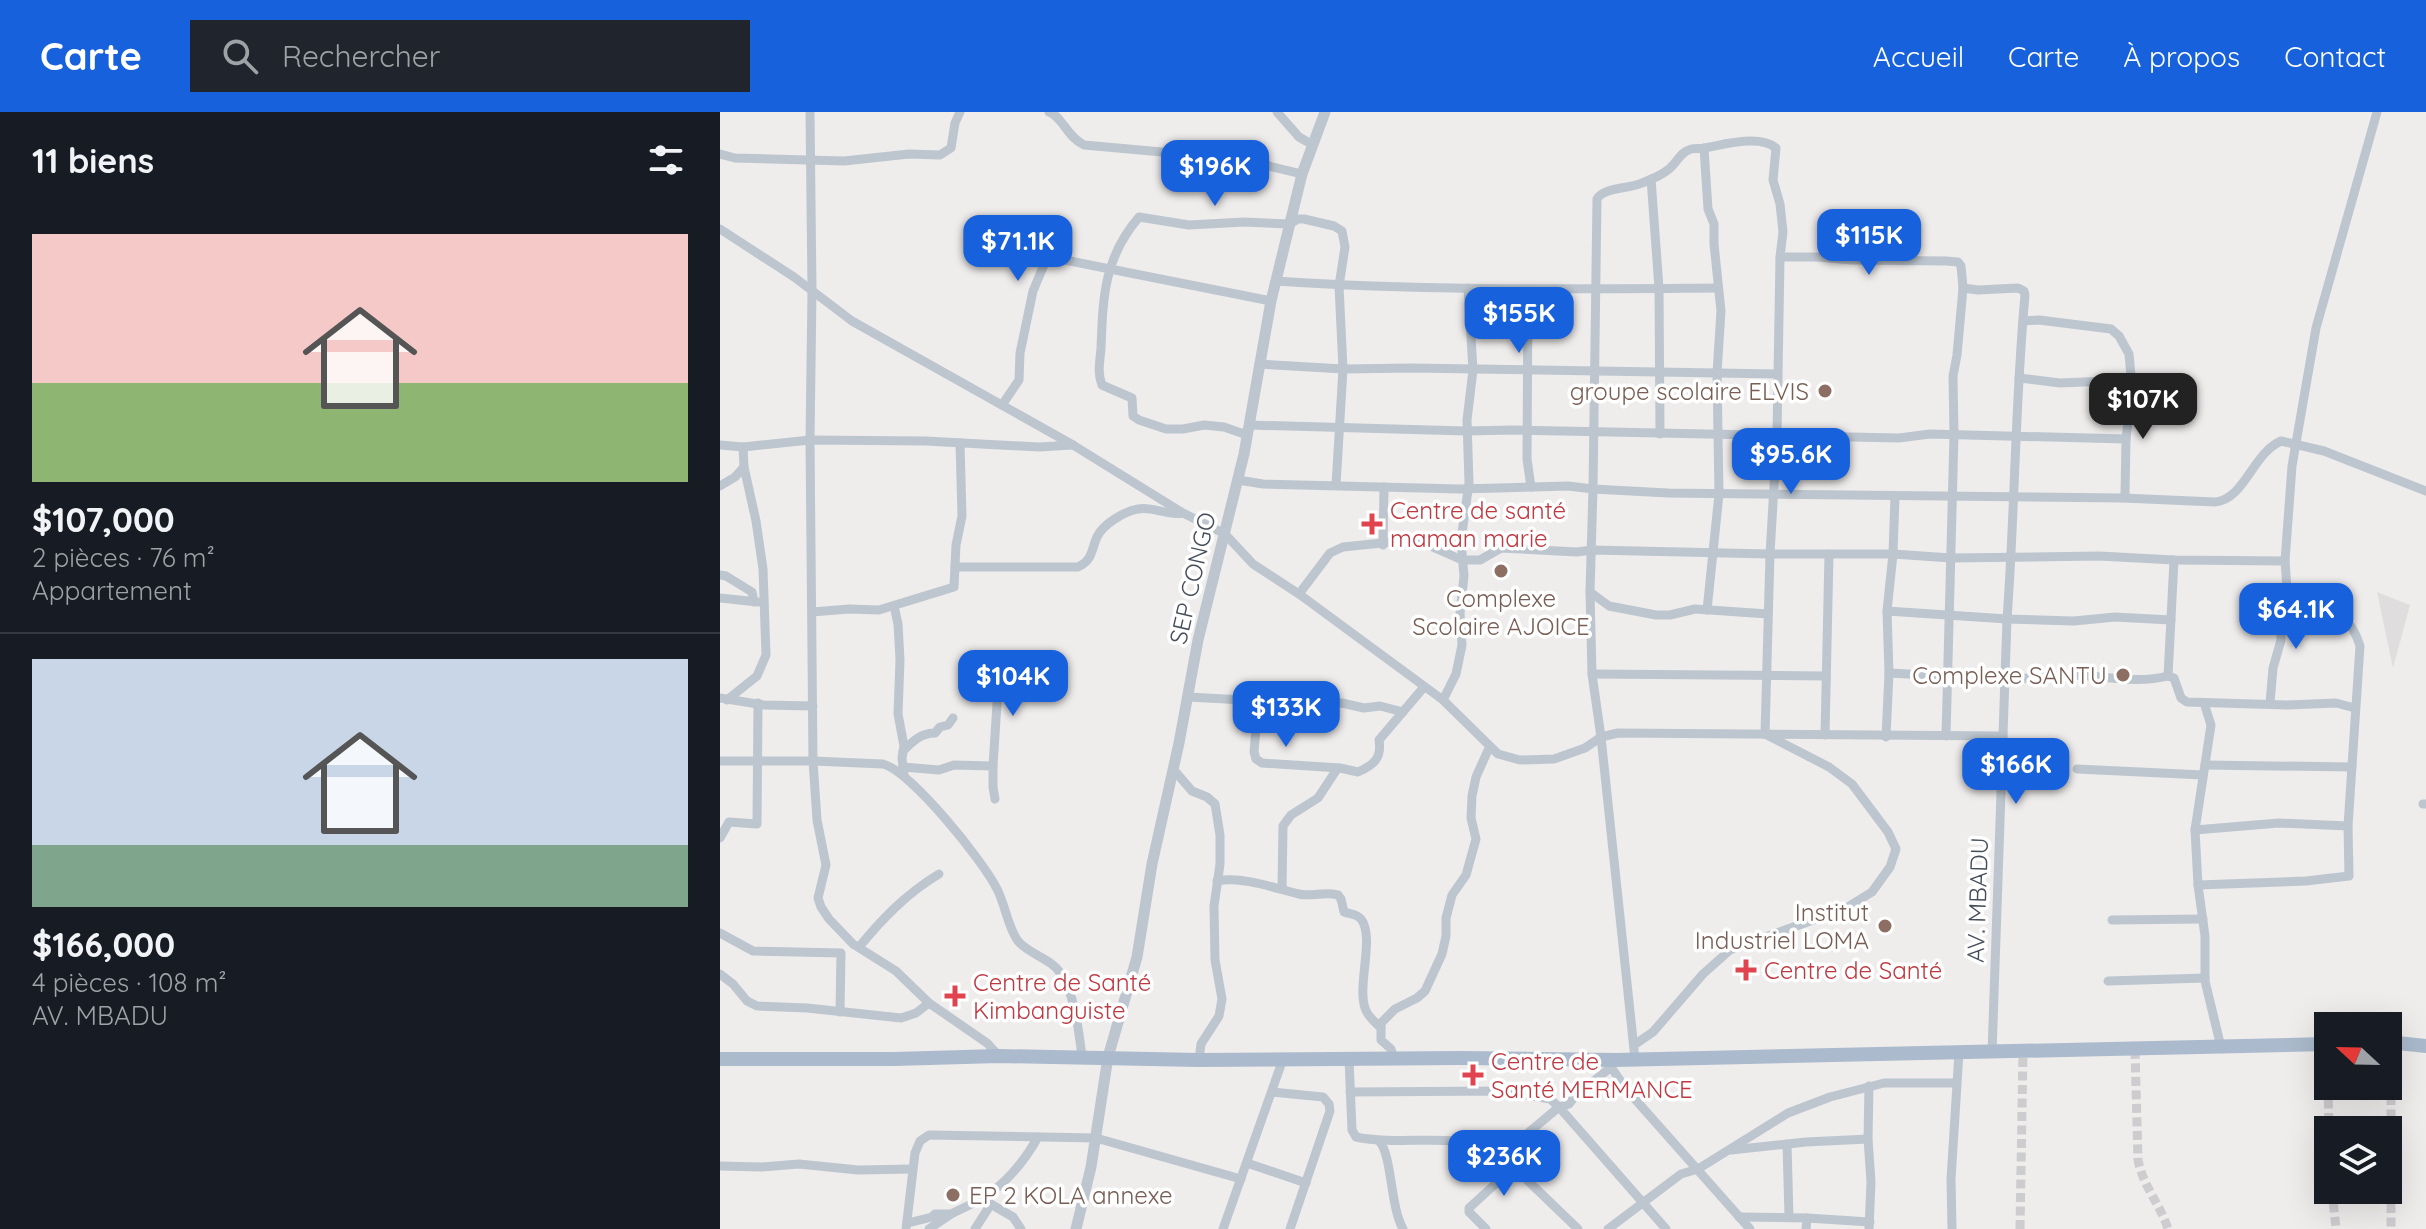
<!DOCTYPE html>
<html lang="fr">
<head>
<meta charset="utf-8">
<style>
  body { margin:0; font-family:Quicksand,sans-serif; background:#20242c; color:#f1f3f6; height:100vh; display:flex; flex-direction:column; font-size:30px; white-space:nowrap }
  * { box-sizing:border-box; margin:0 }
  p { font-size:26px; color:#9ea1a6 }
  .icon { flex:none; width:44px; height:44px; fill:none; stroke:currentColor; stroke-width:2; stroke-linecap:round; stroke-linejoin:round }
  .map { position:relative; flex:1; overflow:hidden }
  .details { display:flex; flex-direction:column; background:#171b24; width:720px }
  .details>* { flex:none }
  .needle { width:52px; rotate:292deg }
  .tools { position:absolute; left:1594px; top:900px; display:grid; gap:16px }
  .tools a { display:grid; place-items:center; width:88px; height:88px; border-radius:0px; background:#171b24; box-shadow:0 8px 32px #0002; font-size:40px }
  .price { position:absolute; translate:-50% -68px; padding:0 18px; border-radius:16px; background:#1861dd; color:#fff; font-size:26px; line-height:52px; filter:drop-shadow(0 2px 4px #0008) }
  .price::after { content:''; position:absolute; left:50%; top:48px; width:24px; height:18px; margin-left:-12px; background:inherit; clip-path:polygon(0 0,100% 0,50% 100%) }
  .price.selected { background:#222; color:#fff }
  ul { padding:0; list-style:none }
  li { display:grid; align-content:center; gap:16px; height:424px; padding:0 32px }
  li+li { border-top:2px solid #363941 }
  li span { display:grid; place-items:center; height:248px; border-radius:0px; color:#555 }
  li>.icon { margin-inline-start:auto }
  span .icon { width:144px; height:144px; fill:#fffc; stroke-width:1 }
  li b { font-size:34px }
  h2 { display:flex; justify-content:space-between; align-items:center; height:96px; padding:0 32px; font-size:34px }
  header { display:flex; align-items:center; gap:48px; box-sizing:border-box; height:112px; padding:0 40px; background:#1861dd; color:#fff }
  header strong { font-size:38px }
  nav { display:flex; gap:44px; margin-inline-start:auto; font-size:28px }
  .search { width:560px; height:72px; background:#20242c; display:flex; align-items:center; gap:20px; box-sizing:border-box; padding:0 28px; border-radius:0px; color:#9ea1a6; font-size:30px }
  main { display:flex; flex:1; min-height:0 }
  .map>svg:first-child { display:block }
  .education { fill:#e0ddde }
  .lines { fill:none; stroke-linecap:round; stroke-linejoin:round }
  .minor-tunnel { stroke:#cdcccf; stroke-width:9; stroke-dasharray:9 4.5; stroke-linecap:butt }
  .minor { stroke:#bdc6cf; stroke-width:9 }
  .tertiary { stroke:#bdc6cf; stroke-width:11 }
  .primary { stroke:#abbacc; stroke-width:14 }
  .education-dot { fill:#8d6e63; stroke:#fff; stroke-width:3 }
  .health-dot { fill:#e0444e; stroke:#fff; stroke-width:3 }
  .labels { text-anchor:middle; dominant-baseline:central; stroke-width:7; stroke-linejoin:round; paint-order:stroke }
  .education-label { font-size:24px; fill:#785e54; stroke:#fff; text-anchor:end }
  .health-label { font-size:24px; fill:#be3a42; stroke:#fff; text-anchor:start }
  .street-label { font-size:24px; fill:#454e5a; stroke:#fff }
</style>
</head>
<body>
<header>
<strong>Carte</strong>
<div class="search"><svg class="icon" aria-label="search" viewBox="0 0 24 24"><circle cx="10" cy="10" r="6"/><path d="M15 15l6 6"/></svg>Rechercher</div>
<nav><a>Accueil</a><a>Carte</a><a>À propos</a><a>Contact</a></nav>
</header>
<main>
<section class="details">
<h2>11 biens<svg class="icon" aria-label="filters" viewBox="0 0 24 24"><path d="M4 7h16M4 17h16"/><circle cx="9" cy="7" r="2"/><circle cx="15" cy="17" r="2"/></svg></h2>
<ul>
<li><span style="background:linear-gradient(#f6c9c9 60%,#8fb573 0)"><svg class="icon" aria-label="home" viewBox="0 0 24 24"><path d="M3 11l9-7 9 7M6 9v11h12V9"/></svg></span><div><b>$107,000</b><p>2 pièces · 76 m²</p><p>Appartement</p></div></li>
<li><span style="background:linear-gradient(#c9d6e8 75%,#7fa58c 0)"><svg class="icon" aria-label="home" viewBox="0 0 24 24"><path d="M3 11l9-7 9 7M6 9v11h12V9"/></svg></span><div><b>$166,000</b><p>4 pièces · 108 m²</p><p>AV. MBADU</p></div></li>
</ul>
</section>
<div class="map">
<svg width="1706" height="1117" viewBox="0 0 1706 1117">
  <rect width="100%" height="100%" fill="#efecec"/>
  <polygon class="education" points="1657,480 1690,493 1673,556"/>
  <g class="lines">
    <g class="minor-tunnel">
      <polyline points="1671,930 1671,1117"/>
      <polyline points="1606,932 1608,973"/>
      <path d="M1415 938 1418 1048C1423 1074 1440 1092 1448 1117"/>
      <polyline points="1608,974 1609,1018"/>
      <polyline points="1612,1078 1616,1117"/>
      <polyline points="1300,1117 1303,940"/>
    </g>
    <g class="minor">
      <polyline points="90,0 92,179 90,328 93,649 97,708 106,753 98,786 101,795 109,807 133,832 176,859 209,891 267,931 279,944"/>
      <path d="M329 0C343 5 346 24 364 33L520 47 582 62"/>
      <polyline points="557,0 579,25 593,33"/>
      <polyline points="984,36 988,97 994,112 994,132 1001,199 997,261 999,382 987,498"/>
      <polyline points="0,42 15,46 124,49 189,42 220,43 231,36 235,11 240,0"/>
      <polyline points="931,67 939,176 940,322"/>
      <polyline points="0,117 74,165 132,209 353,333 463,401 505,422 533,452 579,482 723,588 778,642 800,648 834,647 865,636 881,625 898,621 1283,624"/>
      <polyline points="1060,145 1097,145 1132,148 1226,149 1238,150 1241,154 1243,176 1237,243 1233,264 1234,323 1226,624"/>
      <path d="M556 169C703 179 851 177 998 176"/>
      <path d="M1243 176 1258 178 1298 176 1304 179 1305 183C1295 290 1295 399 1287 507L1272 941"/>
      <polyline points="808,177 807,347 811,375"/>
      <polyline points="1303,209 1319,208 1391,217 1399,224 1409,242 1412,275 1406,327 1405,382 1403,386"/>
      <polyline points="539,252 623,257 692,256 1057,262"/>
      <polyline points="1299,266 1340,271 1411,268"/>
      <polyline points="282,293 299,268 300,241 313,179 326,148 330,145 551,189"/>
      <polyline points="529,313 746,319 793,318 1179,326 1210,322 1406,327"/>
      <path d="M527 323 504 315 484 313 463 317H446L419 308 413 304 412 286 382 273C377 261 380 249 381 236 383 184 384 146 419 105L469 113 524 110 570 112 578 107H584L614 114 622 119 625 135 619 174 623 257 616 373"/>
      <polyline points="0,333 23,335 90,328 206,329 319,335 353,333"/>
      <path d="M518 368 543 372 740 377 848 374 873 377 948 381 1403 386 1495 390C1524 388 1533 341 1561 329L1604 339 1706 379"/>
      <polyline points="0,374 15,365 24,355"/>
      <polyline points="663,433 664,375"/>
      <path d="M235 455H358C373 448 371 438 377 425 383 412 405 399 418 397 433 394 447 404 462 401"/>
      <polyline points="0,463 6,464 32,480 34,490"/>
      <polyline points="870,480 889,494 936,503 950,503 975,497 1048,502"/>
      <polyline points="579,482 610,441 623,435 672,430 708,433 742,448 760,448 781,436 857,440 872,438 1050,442 1173,442 1231,446 1379,444 1454,448 1565,449"/>
      <polyline points="0,486 38,490"/>
      <polyline points="174,494 178,512 180,548 178,602 184,634 182,646 184,664"/>
      <polyline points="1167,499 1287,507 1354,509 1395,505 1451,508"/>
      <polyline points="92,500 129,497 159,498 234,475 236,433 242,404 240,331"/>
      <polyline points="1169,561 1226,564"/>
      <polyline points="872,562 1106,564"/>
      <polyline points="1448,564 1454,566 1461,586 1467,590 1567,593 1616,591 1635,596"/>
      <polyline points="1448,564 1454,448"/>
      <path d="M1286 567C1309 567 1332 563 1355 563 1387 564 1416 572 1448 564"/>
      <polyline points="468,585 524,588 548,593 622,591 644,596 660,594 683,600"/>
      <polyline points="0,586 44,593 93,594"/>
      <polyline points="7,588 37,564 46,543 43,457 36,409 24,355 23,335"/>
      <polyline points="723,588 736,562 742,533 740,501 744,464 741,428 749,371 747,308 753,258 748,176"/>
      <polyline points="1484,591 1491,613 1475,718 1478,773 1485,824 1485,869 1501,935"/>
      <polyline points="1550,591 1553,556 1561,528 1560,499 1567,477"/>
      <path d="M538 593 534 640 536 647 542 651 620 656 638 660C654 653 662 646 659 628L704 575"/>
      <polyline points="1105,623 1109,442"/>
      <polyline points="1166,625 1169,561 1167,499 1173,442 1175,384"/>
      <path d="M183 639C193 629 201 621 215 621L220 615 228 613 233 606"/>
      <path d="M0 649H93L163 652C191 659 264 750 277 777 285 792 288 816 298 829 308 842 331 846 341 862 356 887 358 916 362 944"/>
      <polyline points="1485,653 1632,655"/>
      <polyline points="273,654 278,576 287,576 287,560"/>
      <polyline points="183,655 219,658 234,653 273,654 273,675 275,687"/>
      <polyline points="453,657 472,679 487,685 495,692 500,723 500,752 494,794 495,848 502,887 499,904 481,932 479,948"/>
      <polyline points="1357,657 1483,663"/>
      <polyline points="1703,692 1706,692"/>
      <polyline points="1475,718 1559,711 1628,714"/>
      <polyline points="0,726 9,710 37,712 38,591"/>
      <path d="M497 769C523 764 554 776 579 782 592 785 605 779 618 783L621 787 624 800C630 802 637 802 641 807 655 825 637 872 645 896 647 904 655 910 661 916"/>
      <path d="M1478 773 1586 769 1629 764 1628 714 1640 534C1626 488 1596 501 1567 477L1565 449 1572 354 1596 216 1657 0"/>
      <polyline points="562,777 563,714 571,703 598,686 617,657"/>
      <polyline points="1392,808 1483,807"/>
      <polyline points="0,821 33,839 121,841 120,900"/>
      <path d="M139 835C163 806 186 782 219 762"/>
      <polyline points="0,862 13,872 27,889 37,894 87,896 181,906 196,901 209,891"/>
      <polyline points="1388,869 1485,866"/>
      <path d="M914 933 933 920 983 862 1010 838 1126 796 1152 780 1170 755 1176 737 1168 720 1132 672 1109 655 1045 622 1050 442 1057 323 1060 145 1063 120 1060 92 1053 68 1056 36C1039 22 1003 33 984 36 980 37 975 36 971 37 960 40 957 51 949 57 942 63 930 68 922 71 909 77 883 75 877 87L873 377 870 480 872 562 881 625 915 947"/>
      <path d="M629 947 632 1018 636 1025C680 1034 729 1021 774 1036L858 1117"/>
      <polyline points="674,947 671,937 661,928 661,911 675,897 697,886 705,879 722,842 726,824 726,806 732,783 746,763 756,727 751,706 752,684 756,665 769,636"/>
      <polyline points="895,948 891,955 906,977 1030,1117"/>
      <polyline points="1149,974 1148,1027 1151,1070 1149,1117"/>
      <polyline points="552,980 603,985 609,992 610,999 570,1117"/>
      <polyline points="630,980 782,979 830,987 839,995 946,1117"/>
      <path d="M660 1030C672 1045 670 1093 683 1117"/>
      <polyline points="1067,1032 1069,1105"/>
      <polyline points="1011,1038 1086,1030 1148,1027"/>
      <polyline points="783,1042 839,995 849,992 860,978 863,978 891,955"/>
      <polyline points="527,1051 586,1071"/>
      <polyline points="0,1054 41,1055 79,1052 138,1058 192,1057"/>
      <path d="M262 1087C287 1071 304 1050 318 1025"/>
      <polyline points="1019,1105 1087,1106 1086,1117"/>
      <polyline points="1087,1106 1150,1110"/>
      <polyline points="188,1111 212,1105 215,1102 231,1102 262,1087 293,1105 301,1117"/>
      <polyline points="186,1117 195,1041 200,1029 209,1023 376,1026 521,1067"/>
      <polyline points="209,1117 231,1102"/>
      <polyline points="255,1117 271,1092"/>
      <polyline points="503,1117 563,947"/>
      <polyline points="766,1117 749,1100 749,1096 794,1055"/>
      <polyline points="888,1117 961,1062 978,1057 1068,1001 1110,985 1164,971 1236,971"/>
      <polyline points="1232,1117 1231,1067 1239,940"/>
    </g>
    <polyline class="tertiary" points="356,1117 371,1055 388,945 417,845 432,752 459,631 478,528 524,342 551,189 582,62 605,0"/>
    <g class="primary">
      <polyline points="1668,930 1706,934"/>
      <polyline points="0,947 174,947 279,944 479,948 739,946 895,948 1608,932"/>
    </g>
  </g>
  <g class="education-dot">
    <circle cx="1105" cy="279" r="8"/>
    <circle cx="781" cy="459" r="8"/>
    <circle cx="1403" cy="563" r="8"/>
    <circle cx="1165" cy="814" r="8"/>
    <circle cx="233" cy="1083" r="8"/>
  </g>
  <g class="health-dot">
    <path d="M648 400h8v8h8v8h-8v8h-8v-8h-8v-8h8z"/>
    <path d="M1022 846h8v8h8v8h-8v8h-8v-8h-8v-8h8z"/>
    <path d="M231 872h8v8h8v8h-8v8h-8v-8h-8v-8h8z"/>
    <path d="M749 951h8v8h8v8h-8v8h-8v-8h-8v-8h8z"/>
  </g>
  <g class="labels">
    <g class="education-label">
      <text x="1089" y="279">groupe scolaire ELVIS</text>
      <text x="781" y="486" text-anchor="middle">Complexe<tspan x="781" dy="28">Scolaire AJOICE</tspan></text>
      <text x="1387" y="563">Complexe SANTU</text>
      <text x="1149" y="800">Institut<tspan x="1149" dy="28">Industriel LOMA</tspan></text>
      <text x="249" y="1083" text-anchor="start">EP 2 KOLA annexe</text>
    </g>
    <g class="health-label">
      <text x="670" y="398">Centre de santé<tspan x="670" dy="28">maman marie</tspan></text>
      <text x="1044" y="858">Centre de Santé</text>
      <text x="253" y="870">Centre de Santé<tspan x="253" dy="28">Kimbanguiste</tspan></text>
      <text x="771" y="949">Centre de<tspan x="771" dy="28">Santé MERMANCE</tspan></text>
    </g>
    <g class="street-label">
      <text transform="translate(472 466) rotate(-77)">SEP CONGO</text>
      <text transform="translate(1257 788) rotate(-88)">AV. MBADU</text>
    </g>
  </g>
</svg>
<div class="tools">
<a><svg class="needle" viewBox="-14 -14 28 28"><path d="M0-13l5 13h-10z" fill="#e53935"/><path d="M0 13l5-13h-10z" fill="#9ea1a6"/></svg></a>
<a><svg class="icon" aria-label="layers" viewBox="0 0 24 24"><path d="M12 4l9 5-9 5-9-5zM3 14l9 5 9-5"/></svg></a>
</div>
<b class="price" style="left:495px;top:96px">$196K</b>
<b class="price" style="left:1149px;top:165px">$115K</b>
<b class="price" style="left:298px;top:171px">$71.1K</b>
<b class="price" style="left:799px;top:243px">$155K</b>
<b class="price selected" style="left:1423px;top:329px">$107K</b>
<b class="price" style="left:1071px;top:384px">$95.6K</b>
<b class="price" style="left:1576px;top:539px">$64.1K</b>
<b class="price" style="left:293px;top:606px">$104K</b>
<b class="price" style="left:566px;top:637px">$133K</b>
<b class="price" style="left:1296px;top:694px">$166K</b>
<b class="price" style="left:784px;top:1086px">$236K</b>
</div>
</main>
</body>
</html>
